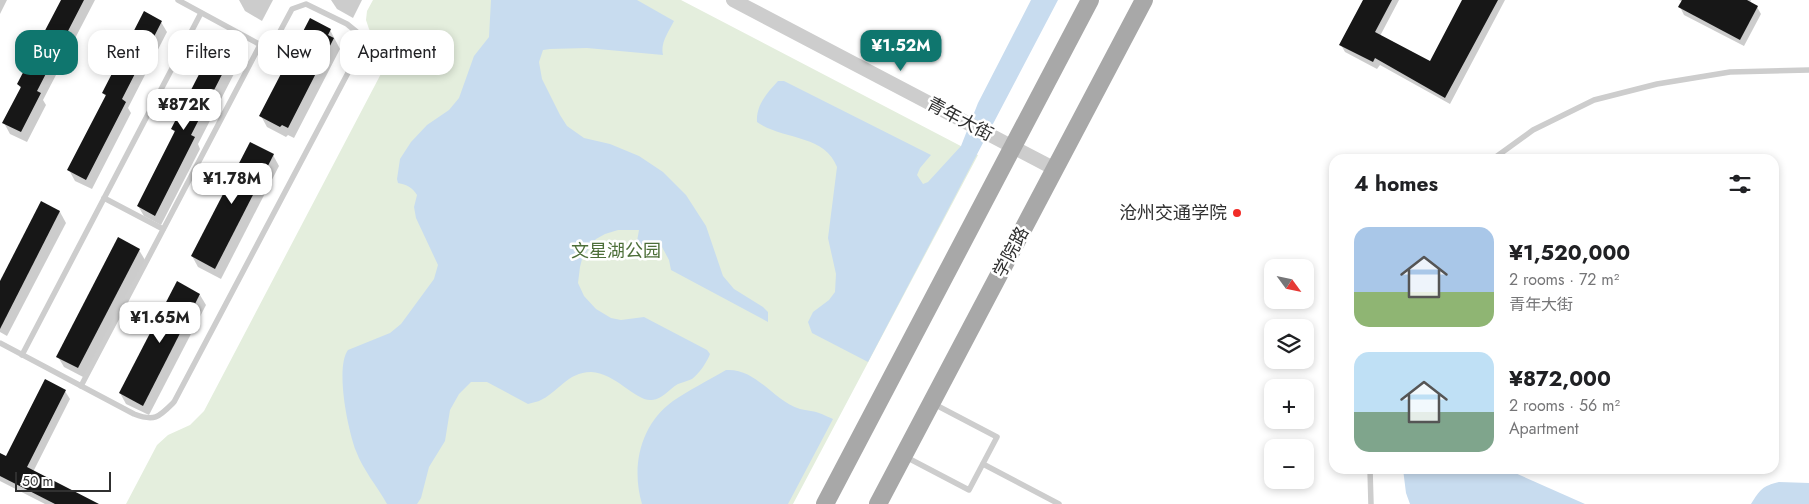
<!DOCTYPE html>
<html lang="en">
<head>
<meta charset="utf-8">
<style>
  body { margin:0; font-family:Jost,"Noto Sans SC",sans-serif; background:#f2f2f2; color:#202124; height:100vh; display:flex; flex-direction:column; font-size:19px; white-space:nowrap }
  * { box-sizing:border-box; margin:0 }
  p { font-size:16px; color:#757577 }
  .icon { flex:none; width:28px; height:28px; fill:none; stroke:currentColor; stroke-width:2; stroke-linecap:round; stroke-linejoin:round }
  .map { position:relative; flex:1; overflow:hidden }
  .panel { position:absolute; left:1329px; top:154px; width:450px; height:320px; display:flex; flex-direction:column; background:#fff; border-radius:15px; box-shadow:0 2px 8px #0003 }
  .panel>* { flex:none }
  .hud { position:absolute; left:15px; top:30px; width:475px; height:45px; display:flex; gap:10px }
  .needle { width:32px; rotate:123deg }
  .tools { position:absolute; left:1264px; top:259px; display:grid; gap:10px }
  .tools a { display:grid; place-items:center; width:50px; height:50px; border-radius:10px; background:#fff; box-shadow:0 2px 8px #0003; font-size:25px }
  .scale { position:absolute; left:15px; bottom:12px; width:96px; box-sizing:border-box; padding-left:5px; border:2px solid #303030; border-top:0; font-size:14px; line-height:18px; white-space:nowrap; color:#303030; -webkit-text-stroke:4px #fff; paint-order:stroke }
  .price { position:absolute; translate:-50% -42px; padding:0 11px; border-radius:10px; background:#fff; color:#222; font-size:16px; line-height:32px; filter:drop-shadow(0 1px 2px #0008) }
  .price::after { content:''; position:absolute; left:50%; top:30px; width:15px; height:11px; margin-left:-8px; background:inherit; clip-path:polygon(0 0,100% 0,50% 100%) }
  .price.on { background:#0f766e; color:#fff }
  ul { padding:0; list-style:none }
  li { display:flex; align-items:center; gap:15px; height:125px; padding:0 25px }
  li span { display:grid; place-items:center; flex:none; width:140px; height:100px; border-radius:15px; color:#555 }
  li>.icon { margin-inline-start:auto }
  span .icon { width:60px; height:60px; fill:#fffc; stroke-width:1 }
  li b { font-size:21px }
  h2 { display:flex; justify-content:space-between; align-items:center; height:60px; padding:0 25px; font-size:21px }
  .tag { padding:0 18px; border-radius:15px; background:#fff; box-shadow:0 2px 8px #0003; font-size:18px; line-height:45px }
  .tag.on { background:#0f766e; color:#fff }
  .map>svg:first-child { display:block }
  .green { fill:#e4eedd }
  .water { fill:#c8dcef }
  .shadow { fill:#0003 }
  .building { fill:#171717 }
  .lines { fill:none; stroke-linecap:round; stroke-linejoin:round }
  .service { stroke:#cdcdcd; stroke-width:5.5 }
  .tertiary { stroke:#cdcdcd; stroke-width:14 }
  .primary { stroke:#a8a8a8; stroke-width:18 }
  .poi-dot { fill:#f12c27; stroke:#fff; stroke-width:2 }
  .labels { text-anchor:middle; dominant-baseline:central; stroke-width:5; stroke-linejoin:round; paint-order:stroke }
  .street-label { font-size:18px; fill:#303030; stroke:#fff }
  .poi-label { font-size:18px; fill:#303030; stroke:#fff; text-anchor:end }
  .park-label { font-size:18px; fill:#4d6f39; stroke:#fff }
</style>
</head>
<body>
<div class="map">
<svg width="1809" height="504" viewBox="0 0 1809 504">
  <rect width="100%" height="100%" fill="#fff"/>
  <polygon class="green" points="373,0 681,0 978,155 793,504 126,504 157,445 168,435 190,425 204,411 384,68 385,56 369,29 366,20 367,11"/>
  <g class="water">
    <path d="M491 0H637L674 21C669 31 660 43 663 55L587 48 550 49 543 50 539 62 542 79 560 115 567 126 584 138 610 144 639 156 663 172 686 195 706 226 723 276 734 289 763 307 768 312V322L671 270 669 260 662 247 649 254 636 247 639 230H618L605 234 596 239 591 245 582 259 580 267 578 283 584 296 596 309 611 318 621 320 644 317 707 350 710 354C707 362 699 374 692 379 688 381 683 382 678 384 669 389 663 399 652 400 636 402 616 373 591 372 567 372 558 393 539 401 536 402 531 403 528 404L487 382H471L459 394 450 410 445 441 429 467 421 498 417 504H387C377 486 363 470 356 451 348 430 335 368 348 350L390 333 401 324 434 279 438 265 416 218 414 207 417 195C412 187 407 185 398 183L397 179 400 159 411 142 427 125 449 110 459 98 474 56 489 37Z"/>
    <path d="M1031 0H1058L868 362 812 333 808 322 813 312 829 300 835 292 836 274 828 238 837 167C825 134 782 140 757 122 756 105 767 93 778 81H784L931 155 920 168 917 175 923 184 928 182 961 146 978 103Z"/>
    <path d="M726 370C757 368 773 401 800 409 803 410 807 410 811 411 819 412 826 416 833 419L788 504H642C631 467 640 425 673 401 689 390 709 380 726 370Z"/>
    <polygon points="1403,469 1506,469 1585,504 1410,504 1406,493"/>
    <path d="M1779 482 1809 483V504H1751C1760 490 1762 486 1779 482Z"/>
  </g>
  <g class="shadow">
    <polygon points="0,0 7,0 0,14"/>
    <polygon points="62,0 95,0 43,100 46,105 27,142 10,134 4,123 21,89 18,84"/>
    <polygon points="239,0 273,0 262,21 245,11"/>
    <polygon points="331,0 362,0 353,18 337,9"/>
    <polygon points="1364,0 1399,0 1380,36 1430,63 1464,0 1505,0 1450,104 1380,65 1377,69 1345,52 1341,45"/>
    <polygon points="1679,0 1751,0 1750,3 1757,7 1761,14 1744,46 1684,15 1680,7 1683,2"/>
    <polygon points="161,22 167,32 128,108 131,113 92,189 75,181 69,170 106,97 103,93"/>
    <polygon points="330,30 340,49 294,138 288,135 286,137 267,127 261,116"/>
    <polygon points="230,58 237,68 198,144 200,149 161,225 144,216 138,206 175,133 172,129"/>
    <polygon points="273,155 279,166 221,279 198,267 192,256"/>
    <polygon points="42,203 60,212 66,223 7,336 0,332 0,283"/>
    <polygon points="139,250 145,260 85,378 64,367 58,357"/>
    <polygon points="200,295 206,305 149,415 126,404 120,393"/>
    <polygon points="46,381 65,391 70,399 33,472 96,504 45,504 0,481 0,455 6,458"/>
  </g>
  <g class="building">
    <polygon points="61,0 84,0 37,91 41,93 21,132 2,123 21,87 17,84"/>
    <polygon points="1363,0 1392,0 1375,32 1430,61 1462,0 1498,0 1445,98 1375,58 1373,62 1339,45"/>
    <polygon points="1682,0 1747,0 1758,6 1740,40 1678,7"/>
    <polygon points="144,11 162,21 122,99 126,102 86,180 67,170 106,95 102,93"/>
    <polygon points="310,18 331,29 328,35 334,38 288,128 282,125 280,127 259,116"/>
    <polygon points="213,47 231,57 191,135 195,137 155,216 137,206 175,131 171,129"/>
    <polygon points="250,142 274,154 215,269 191,256"/>
    <polygon points="41,201 60,211 0,329 0,281"/>
    <polygon points="118,237 140,249 78,368 56,357"/>
    <polygon points="177,281 200,294 143,406 119,393"/>
    <polygon points="45,379 66,390 27,467 99,504 55,504 0,476 0,453 6,456"/>
  </g>
  <g class="lines">
    <g class="service">
      <polyline points="1493,159 1533,130 1594,100 1657,84 1730,72 1809,70"/>
      <polyline points="104,198 163,229"/>
      <path d="M0 343 134 414C155 422 159 417 174 402L359 52 358 33 347 24 306 4 292 9 270 50 178 0"/>
      <polyline points="22,355 201,13"/>
      <polyline points="81,386 260,45"/>
      <polyline points="906,457 969,490 997,437 934,404"/>
      <polyline points="983,464 1059,504"/>
      <polyline points="1370,469 1371,504"/>
    </g>
    <polyline class="tertiary" points="733,0 1055,169"/>
    <g class="primary">
      <polyline points="825,504 1090,0"/>
      <polyline points="878,504 1144,0"/>
    </g>
  </g>
  <circle class="poi-dot" cx="1237" cy="213" r="5"/>
  <g class="labels">
    <g class="street-label">
      <text transform="translate(960 119) rotate(28)">青年大街</text>
      <text transform="translate(1011 252) rotate(-62)">学院路</text>
    </g>
    <g class="poi-label">
      <text x="1227" y="213">沧州交通学院</text>
    </g>
    <g class="park-label">
      <text x="616" y="251">文星湖公园</text>
    </g>
  </g>
</svg>
<div class="tools">
<a><svg class="needle" viewBox="-14 -14 28 28"><path d="M0-13l5 13h-10z" fill="#e53935"/><path d="M0 13l5-13h-10z" fill="#757577"/></svg></a>
<a><svg class="icon" aria-label="layers" viewBox="0 0 24 24"><path d="M12 4l9 5-9 5-9-5zM3 14l9 5 9-5"/></svg></a>
<a>+</a>
<a>−</a>
</div>
<div class="scale">50 m</div>
<b class="price on" style="left:901px;top:72px">¥1.52M</b>
<b class="price" style="left:184px;top:131px">¥872K</b>
<b class="price" style="left:232px;top:205px">¥1.78M</b>
<b class="price" style="left:160px;top:344px">¥1.65M</b>
<div class="hud">
<a class="tag on">Buy</a>
<a class="tag">Rent</a>
<a class="tag">Filters</a>
<a class="tag">New</a>
<a class="tag">Apartment</a>
</div>
<section class="panel">
<h2>4 homes<svg class="icon" aria-label="filters" viewBox="0 0 24 24"><path d="M4 7h16M4 17h16"/><circle cx="9" cy="7" r="2"/><circle cx="15" cy="17" r="2"/></svg></h2>
<ul>
<li><span style="background:linear-gradient(#a9c7e8 65%,#8fb573 0)"><svg class="icon" aria-label="home" viewBox="0 0 24 24"><path d="M3 11l9-7 9 7M6 9v11h12V9"/></svg></span><div><b>¥1,520,000</b><p>2 rooms · 72 m²</p><p>青年大街</p></div></li>
<li><span style="background:linear-gradient(#bfe0f5 60%,#7fa58c 0)"><svg class="icon" aria-label="home" viewBox="0 0 24 24"><path d="M3 11l9-7 9 7M6 9v11h12V9"/></svg></span><div><b>¥872,000</b><p>2 rooms · 56 m²</p><p>Apartment</p></div></li>
</ul>
</section>
</div>
</body>
</html>
